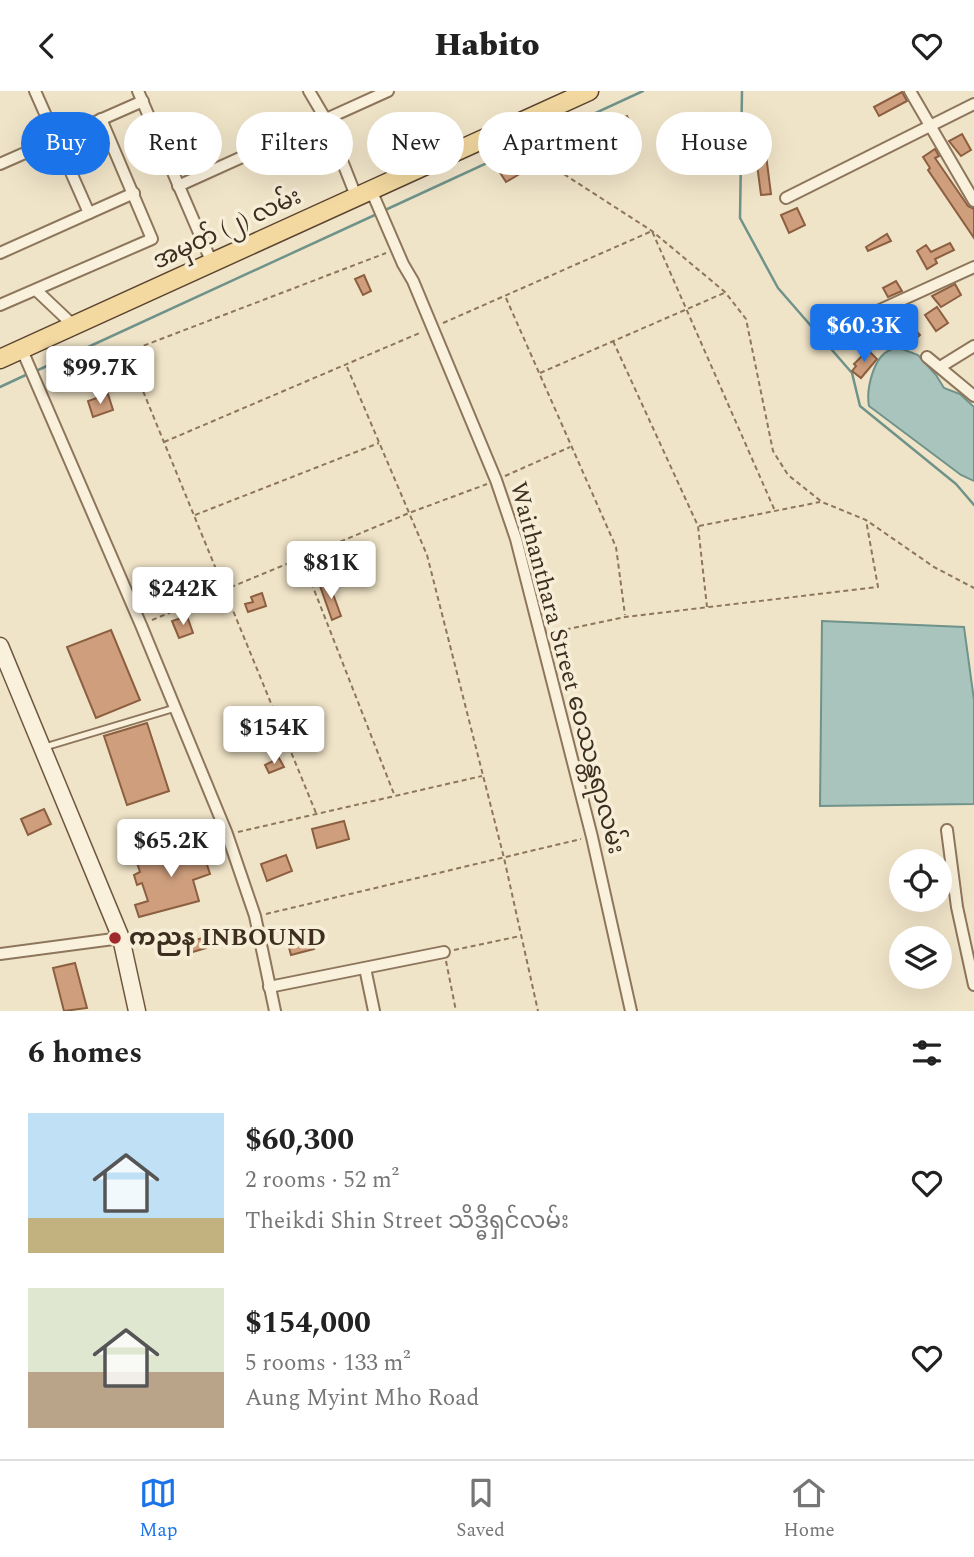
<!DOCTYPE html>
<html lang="en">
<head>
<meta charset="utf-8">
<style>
  body { margin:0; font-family:Spectral,"Noto Sans Myanmar",serif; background:#f2f2f2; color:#222; height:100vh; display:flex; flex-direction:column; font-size:26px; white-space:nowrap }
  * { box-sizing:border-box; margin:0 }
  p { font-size:23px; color:#767676 }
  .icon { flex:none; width:38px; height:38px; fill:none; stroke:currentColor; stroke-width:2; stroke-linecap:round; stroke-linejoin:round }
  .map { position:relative; height:920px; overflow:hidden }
  .drawer { display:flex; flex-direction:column; background:#fff; flex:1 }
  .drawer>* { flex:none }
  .hud { position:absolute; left:21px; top:21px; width:933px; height:63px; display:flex; gap:14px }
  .fabs { position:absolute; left:889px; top:758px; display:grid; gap:14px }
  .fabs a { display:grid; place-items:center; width:63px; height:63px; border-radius:50%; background:#fff; box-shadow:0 7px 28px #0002; font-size:35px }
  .price { position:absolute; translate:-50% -60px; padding:0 16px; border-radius:7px; background:#fff; color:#222; font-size:23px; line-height:46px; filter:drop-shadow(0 2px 4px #0008) }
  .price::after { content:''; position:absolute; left:50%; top:42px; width:21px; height:16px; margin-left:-10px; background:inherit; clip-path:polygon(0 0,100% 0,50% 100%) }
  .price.active { background:#1a73e8; color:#fff }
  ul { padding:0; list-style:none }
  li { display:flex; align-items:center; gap:21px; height:175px; padding:0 28px }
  li span { display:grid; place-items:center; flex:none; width:196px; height:140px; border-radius:0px; color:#555 }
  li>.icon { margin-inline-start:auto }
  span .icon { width:84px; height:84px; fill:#fffc; stroke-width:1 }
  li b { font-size:30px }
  h2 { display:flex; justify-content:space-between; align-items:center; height:84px; padding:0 28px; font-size:30px }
  .chip { padding:0 24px; border-radius:32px; background:#fff; box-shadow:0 7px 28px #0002; font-size:24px; line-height:63px }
  .chip.active { background:#1a73e8; color:#fff }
  header { display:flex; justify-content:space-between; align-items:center; height:91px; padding:0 28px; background:#fff; font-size:32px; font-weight:800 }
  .menu { display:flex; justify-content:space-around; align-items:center; height:98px; border-top:2px solid #e0e0e0; background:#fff; font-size:19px; color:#767676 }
  .menu a { display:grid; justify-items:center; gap:4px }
  .menu .active { color:#1a73e8 }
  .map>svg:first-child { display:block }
  .water { fill:#a9c4bc; stroke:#6f938a; stroke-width:2 }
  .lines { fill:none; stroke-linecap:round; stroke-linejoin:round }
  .stream { stroke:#6f938a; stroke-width:2.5 }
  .building { fill:#cf9f7d; stroke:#8d5f41; stroke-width:2 }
  .lane-casing { stroke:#8d765c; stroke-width:9 }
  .street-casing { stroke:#8d765c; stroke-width:14 }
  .secondary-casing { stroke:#6f573f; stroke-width:19 }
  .primary-casing { stroke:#5b4430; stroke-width:21 }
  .path { stroke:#8d765c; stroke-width:2; stroke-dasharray:5 3.5; stroke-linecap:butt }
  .lane { stroke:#faf1dc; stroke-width:5 }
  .street { stroke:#faf1dc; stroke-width:10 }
  .secondary { stroke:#faf1dc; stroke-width:16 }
  .primary { stroke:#f3d9a0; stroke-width:18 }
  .poi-dot { fill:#9e2a2b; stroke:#f7eed8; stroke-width:2.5 }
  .labels { text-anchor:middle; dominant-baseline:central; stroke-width:7; stroke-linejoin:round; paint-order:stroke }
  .street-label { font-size:24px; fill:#3d2e20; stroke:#f7eed8 }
  .poi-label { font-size:24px; font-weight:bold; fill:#3d2e20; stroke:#f7eed8; text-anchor:start }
</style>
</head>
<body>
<header><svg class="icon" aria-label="back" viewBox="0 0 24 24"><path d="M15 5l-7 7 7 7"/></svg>Habito<svg class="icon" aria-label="heart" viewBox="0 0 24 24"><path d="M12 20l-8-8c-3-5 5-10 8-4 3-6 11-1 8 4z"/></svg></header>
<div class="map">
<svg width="974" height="920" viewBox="0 0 974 920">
  <rect width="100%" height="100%" fill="#f0e4c8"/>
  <g class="water">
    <path d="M902 258 918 264 936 284 944 297 960 303 974 316V390L961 384 869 315C866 299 873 266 890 259 894 257 898 258 902 258Z"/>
    <polygon points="822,530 964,536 974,609 974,713 820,715"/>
  </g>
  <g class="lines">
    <g class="stream">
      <polyline points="742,0 740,127 778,197 852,282 860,315 956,393 974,414"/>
      <polyline points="383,120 643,0"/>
      <polyline points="36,280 377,123"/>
      <polyline points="0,296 30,282"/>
    </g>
  </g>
  <g class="building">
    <polygon points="902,1 907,10 879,25 874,16"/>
    <polygon points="627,25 632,36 612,44 608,33"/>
    <polygon points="962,43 971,59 961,65 949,50"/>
    <polygon points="935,58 939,65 935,67 968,115 974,118 974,147 928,79 930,77 923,66"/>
    <polygon points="766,64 771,103 761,104 756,66"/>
    <polygon points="596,65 600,74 585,81 581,72"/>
    <polygon points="516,70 523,81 506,91 499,80"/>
    <polygon points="797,117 805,134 789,142 781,124"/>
    <polygon points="887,143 891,150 868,160 866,156"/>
    <polygon points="950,152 954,159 935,168 937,172 927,178 917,160 926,154 931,161"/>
    <polygon points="364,184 371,200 363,204 355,188"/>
    <polygon points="896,190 902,200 888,206 883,197"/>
    <polygon points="955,193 961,204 941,216 932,205"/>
    <polygon points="937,216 948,232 936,240 925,224"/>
    <polygon points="907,230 920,244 911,252 898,238"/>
    <polygon points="868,259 877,268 861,287 852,280 856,275 854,273"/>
    <polygon points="108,303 113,319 93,326 88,310"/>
    <polygon points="341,459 345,468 314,479 311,469"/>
    <polygon points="329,492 341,525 332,529 320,495"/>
    <polygon points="262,502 266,515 248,521 245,513 253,511 251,506"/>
    <polygon points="187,525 193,542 179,547 172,530"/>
    <polygon points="111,539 140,609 96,627 67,556"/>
    <polygon points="147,632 169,700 127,714 104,645"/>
    <polygon points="279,667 284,676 269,682 265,674"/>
    <polygon points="44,718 51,733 28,744 21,728"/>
    <polygon points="344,730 349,748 317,757 312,738"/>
    <polygon points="200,752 210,783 193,789 199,810 139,826 135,814 148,810 142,792 137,794 134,784 140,781 137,772"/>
    <polygon points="286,764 292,780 267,790 261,773"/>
    <polygon points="203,847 206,857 186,863 183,852"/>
    <polygon points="311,847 314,858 291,864 288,853"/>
    <polygon points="75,872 87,917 64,920 53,877"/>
  </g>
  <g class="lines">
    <defs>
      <polyline id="lane" points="45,656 175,617"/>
      <g id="street">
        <polyline points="35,0 89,122"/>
        <polyline points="138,0 212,172"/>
        <polyline points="309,0 325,27 356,105"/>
        <polyline points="910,0 974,110"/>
        <polyline points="0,73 143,10"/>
        <polyline points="178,95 388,0"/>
        <polyline points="371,99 403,173 413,190 496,389 516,448 592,746 631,920"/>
        <polyline points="786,107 974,13"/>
        <polyline points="0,162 134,102"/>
        <polyline points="36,199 74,235"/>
        <polyline points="0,214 152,148 101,28"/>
        <polyline points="871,223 974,176"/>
        <polyline points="22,259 141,534 227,743 255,825 275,920"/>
        <polyline points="927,266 974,305"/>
        <polyline points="940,276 974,255"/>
        <polyline points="947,739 957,816 974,894"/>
        <polyline points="0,863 121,847"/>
        <polyline points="365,877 374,920"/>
        <polyline points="269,896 444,861"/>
      </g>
      <polyline id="secondary" points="0,555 121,847 137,920"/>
      <polyline id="primary" points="0,268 589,0"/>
    </defs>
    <use href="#lane" class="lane-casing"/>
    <use href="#street" class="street-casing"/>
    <use href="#secondary" class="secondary-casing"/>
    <use href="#primary" class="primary-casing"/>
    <g class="path">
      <polyline points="514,51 652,140 725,201 746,228 773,360 788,384 822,411 866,429 934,476 974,497"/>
      <polyline points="506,207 616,456 625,524"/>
      <polyline points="443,232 652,140 775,420"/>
      <polyline points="613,250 698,435 707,516"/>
      <polyline points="127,261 316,722"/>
      <polyline points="347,276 427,464 504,767 538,920"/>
      <polyline points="540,282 724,202"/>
      <polyline points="51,297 127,261 386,162"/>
      <polyline points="164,351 422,241"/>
      <polyline points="505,385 570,356"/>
      <polyline points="195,424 379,352"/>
      <polyline points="699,435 820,411"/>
      <polyline points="302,468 394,703"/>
      <polyline points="152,529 409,422 487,393"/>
      <polyline points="549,542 625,526 878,496 866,429"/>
      <polyline points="238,741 482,685"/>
      <polyline points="266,823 581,748"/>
      <polyline points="454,859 520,845"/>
      <polyline points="446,870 456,920"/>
    </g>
    <use href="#lane" class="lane"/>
    <use href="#street" class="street"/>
    <use href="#secondary" class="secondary"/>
    <use href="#primary" class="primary"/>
  </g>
  <circle class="poi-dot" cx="115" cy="847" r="7"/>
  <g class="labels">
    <g class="street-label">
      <text transform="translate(227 138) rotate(-25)">အမှတ် (၂) လမ်း</text>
      <text transform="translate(567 577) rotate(75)">Waithanthara Street ဝေဿန္တရာလမ်း</text>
    </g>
    <g class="poi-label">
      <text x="129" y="847">ကညန INBOUND</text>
    </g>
  </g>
</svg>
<div class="fabs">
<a><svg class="icon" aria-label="locate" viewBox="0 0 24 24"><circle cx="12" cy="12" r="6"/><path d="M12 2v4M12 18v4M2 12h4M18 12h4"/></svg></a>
<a><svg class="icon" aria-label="layers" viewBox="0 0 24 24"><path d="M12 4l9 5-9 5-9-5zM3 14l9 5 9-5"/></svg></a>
</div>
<b class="price active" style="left:864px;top:273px">$60.3K</b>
<b class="price" style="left:100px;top:315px">$99.7K</b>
<b class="price" style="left:331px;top:510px">$81K</b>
<b class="price" style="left:183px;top:536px">$242K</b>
<b class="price" style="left:274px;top:675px">$154K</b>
<b class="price" style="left:171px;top:788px">$65.2K</b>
<div class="hud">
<a class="chip active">Buy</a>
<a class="chip">Rent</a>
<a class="chip">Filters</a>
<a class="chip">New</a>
<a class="chip">Apartment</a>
<a class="chip">House</a>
</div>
</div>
<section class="drawer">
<h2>6 homes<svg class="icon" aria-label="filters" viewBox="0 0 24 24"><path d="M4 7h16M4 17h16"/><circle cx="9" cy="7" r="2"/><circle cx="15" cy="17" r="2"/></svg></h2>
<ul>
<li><span style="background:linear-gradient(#bfe0f5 75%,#c2b280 0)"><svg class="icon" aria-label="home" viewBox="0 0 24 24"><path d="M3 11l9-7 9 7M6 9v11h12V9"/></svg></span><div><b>$60,300</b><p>2 rooms · 52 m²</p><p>Theikdi Shin Street သိဒ္ဓိရှင်လမ်း</p></div><svg class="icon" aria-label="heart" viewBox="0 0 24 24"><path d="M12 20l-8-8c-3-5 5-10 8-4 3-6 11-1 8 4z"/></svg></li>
<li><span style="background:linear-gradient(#dfe7d0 60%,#b9a48a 0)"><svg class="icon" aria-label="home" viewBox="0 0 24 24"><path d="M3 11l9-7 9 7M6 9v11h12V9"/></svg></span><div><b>$154,000</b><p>5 rooms · 133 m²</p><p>Aung Myint Mho Road</p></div><svg class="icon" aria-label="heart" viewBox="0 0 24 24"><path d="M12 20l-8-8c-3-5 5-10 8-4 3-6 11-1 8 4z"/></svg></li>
</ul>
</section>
<nav class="menu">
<a class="active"><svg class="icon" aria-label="map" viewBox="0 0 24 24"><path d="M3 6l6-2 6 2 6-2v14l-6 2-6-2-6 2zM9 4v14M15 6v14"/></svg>Map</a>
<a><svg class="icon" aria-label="saved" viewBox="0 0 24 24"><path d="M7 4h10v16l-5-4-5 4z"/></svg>Saved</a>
<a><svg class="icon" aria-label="home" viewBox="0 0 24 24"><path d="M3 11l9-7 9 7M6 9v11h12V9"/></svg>Home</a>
</nav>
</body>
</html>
